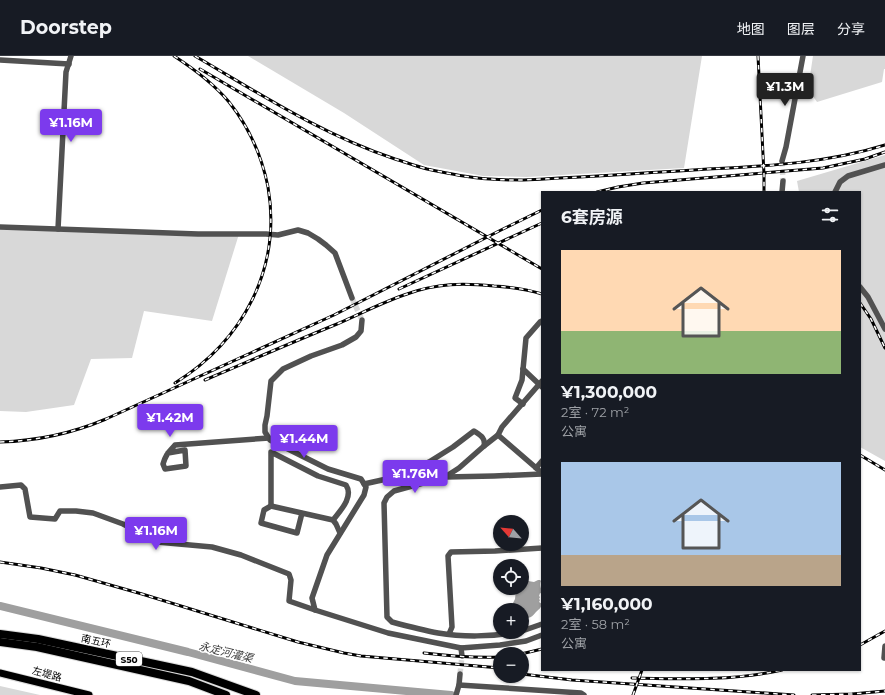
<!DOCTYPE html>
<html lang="zh">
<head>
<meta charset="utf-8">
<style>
  body { margin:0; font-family:Montserrat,"Noto Sans SC",sans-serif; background:#20242c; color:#f1f3f6; height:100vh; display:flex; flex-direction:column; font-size:15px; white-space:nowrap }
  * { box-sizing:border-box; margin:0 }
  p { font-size:13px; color:#9ea1a6 }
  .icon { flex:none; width:22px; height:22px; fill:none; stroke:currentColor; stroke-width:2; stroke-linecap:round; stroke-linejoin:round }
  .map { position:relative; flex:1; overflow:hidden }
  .details { position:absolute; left:541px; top:135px; width:320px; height:480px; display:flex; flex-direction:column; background:#171b24; border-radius:0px; box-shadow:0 1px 3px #0004 }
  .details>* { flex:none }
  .needle { width:26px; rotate:297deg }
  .buttons { position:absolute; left:493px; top:459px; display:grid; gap:8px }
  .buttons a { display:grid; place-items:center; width:36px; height:36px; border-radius:50%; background:#171b24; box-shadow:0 1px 3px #0004; font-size:20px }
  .price { position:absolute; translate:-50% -34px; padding:0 9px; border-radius:4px; background:#7c3aed; color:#fff; font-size:13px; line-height:26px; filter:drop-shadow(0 1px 2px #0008) }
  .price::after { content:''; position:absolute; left:50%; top:24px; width:12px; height:9px; margin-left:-6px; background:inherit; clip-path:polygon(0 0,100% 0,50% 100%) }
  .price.current { background:#222; color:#fff }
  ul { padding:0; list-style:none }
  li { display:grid; align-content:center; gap:8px; height:212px; padding:0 20px }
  li span { display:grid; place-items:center; height:124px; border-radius:0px; color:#555 }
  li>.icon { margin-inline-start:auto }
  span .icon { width:72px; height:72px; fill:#fffc; stroke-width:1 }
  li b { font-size:17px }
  h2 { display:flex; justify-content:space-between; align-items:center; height:48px; padding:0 20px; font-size:17px }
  header { display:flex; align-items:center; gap:24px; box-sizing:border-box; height:56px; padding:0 20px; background:#171b24; border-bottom:1px solid #363941 }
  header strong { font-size:19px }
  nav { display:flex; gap:22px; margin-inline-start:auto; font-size:14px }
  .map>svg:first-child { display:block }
  .green { fill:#d8d8d8 }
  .water { fill:#9f9f9f }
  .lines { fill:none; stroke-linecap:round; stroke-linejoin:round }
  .river { stroke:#9f9f9f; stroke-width:8 }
  .minor-tunnel { stroke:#d9d9d9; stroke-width:5.5; stroke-dasharray:5.5 3; stroke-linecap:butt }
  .major-casing { stroke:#dbdbdb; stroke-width:9 }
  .highway-casing { stroke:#dbdbdb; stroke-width:10 }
  .minor { stroke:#515151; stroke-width:5.5 }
  .major { stroke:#000; stroke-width:7 }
  .highway { stroke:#000; stroke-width:8 }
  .rail-casing { stroke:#000; stroke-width:3 }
  .rail { stroke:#fff; stroke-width:1.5; stroke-dasharray:4.5; stroke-linecap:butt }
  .labels { text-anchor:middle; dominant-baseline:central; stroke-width:3; stroke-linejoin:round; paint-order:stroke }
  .shield { fill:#fff; stroke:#4c4c4c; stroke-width:1 }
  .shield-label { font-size:9px; font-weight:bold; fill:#000 }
  .street-label { font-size:10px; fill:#000; stroke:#fff }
  .water-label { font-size:11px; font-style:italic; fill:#404040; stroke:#fff }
</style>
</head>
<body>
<header>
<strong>Doorstep</strong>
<nav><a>地图</a><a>图层</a><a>分享</a></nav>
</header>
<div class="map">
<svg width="885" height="639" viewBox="0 0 885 639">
  <rect width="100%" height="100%" fill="#fff"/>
  <g class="green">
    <polygon points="248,0 702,0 684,112 527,121 483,120 424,109 344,57"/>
    <polygon points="813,0 885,0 885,13 884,13 882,26 817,46 808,33"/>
    <polygon points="885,99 885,405 860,391 860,136 799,136 797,125"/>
    <polygon points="0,169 239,178 212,265 144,255 132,302 91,303 74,349 26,356 0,355"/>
    <polygon points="0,630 40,639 0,639"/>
  </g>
  <path class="water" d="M538 524H540L541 525C539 530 542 533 542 538L540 537 539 540 540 541 539 543 540 544 539 546 542 548C541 552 539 553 536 556 531 562 530 563 522 560V554C517 554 515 554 512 549L515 543 516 534 518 532H522V529L528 525 534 526Z"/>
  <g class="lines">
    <polyline class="river" points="0,550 188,596 295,625 451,639"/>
    <g class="minor-tunnel">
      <polyline points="782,105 783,125"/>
      <polyline points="352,242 362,264"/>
      <polyline points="460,618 462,600"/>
    </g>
    <defs>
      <polyline id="major" points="0,617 89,639"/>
      <g id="highway">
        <polyline points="0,578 38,583 192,616 256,639"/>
        <polyline points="0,586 37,591 189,625 226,639"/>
      </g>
    </defs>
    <use href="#major" class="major-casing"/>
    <use href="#highway" class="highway-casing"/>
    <g class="minor">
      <polyline points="0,4 69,8"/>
      <polyline points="782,105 786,91 803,0"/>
      <polyline points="782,136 783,125"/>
      <polyline points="835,136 840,126 848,120 885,109"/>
      <polyline points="0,171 198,178 266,178 278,179 298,174 308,177 318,183 326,189 335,197 352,242"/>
      <polyline points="58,173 66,16 71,0"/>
      <polyline points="860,231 868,241 885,273"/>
      <polyline points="362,264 361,275 356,281 342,289 311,300 283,313 271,325 267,360 265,369 265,376 270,384 328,413 361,423 366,431 364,439 327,499 312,542 315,554 388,577 461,592 500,589 526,585 542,579"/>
      <polyline points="523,313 542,331"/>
      <polyline points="523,348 515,342 522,324 526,282 540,266 542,265"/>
      <polyline points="498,379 502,371 542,325"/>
      <polyline points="484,390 498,379 542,417"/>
      <path d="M168 397 185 394 186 410 165 413 163 408C166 398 168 397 175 389L269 382"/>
      <polyline points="536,412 542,405"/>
      <polyline points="446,421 494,420 542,418"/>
      <path d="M364 428 400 420 429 406 453 391 474 375C480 379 486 382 484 390L459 412 445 421 394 435 387 441 384 447 387 561 392 566C407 570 422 574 438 577 462 581 492 581 516 576"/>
      <polyline points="0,431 21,429 25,433 30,461 55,463 60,455 76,455 93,457 123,468 149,481 157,486 212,491 241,499 289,518 291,524 289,545 315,554"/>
      <path d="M271 450V396L318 420 346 429C354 441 340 455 333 464"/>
      <polyline points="302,457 297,477 261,467 264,454 271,450 333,464 336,468 340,477"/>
      <polyline points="522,575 542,568"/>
      <polyline points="449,578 452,571 448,500 451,496 495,495 542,492"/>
      <polyline points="461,592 462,600"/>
      <polyline points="884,602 885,590"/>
      <polyline points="459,629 581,637 584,639"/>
      <polyline points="456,639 459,629 460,618"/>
    </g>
    <use href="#major" class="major"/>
    <use href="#highway" class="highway"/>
    <defs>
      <g id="rail">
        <path d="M174 0C194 13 214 28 229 46 249 71 262 101 268 131 282 212 243 285 175 327"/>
        <path d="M195 0C260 38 323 79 395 103 405 106 416 110 427 113 447 117 469 122 490 123 501 124 512 124 523 124 585 121 647 117 708 113 768 110 828 107 885 89"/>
        <polyline points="758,0 764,118 764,136"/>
        <polyline points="200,13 542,213"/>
        <polyline points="597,136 618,131 643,127 823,112 865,103 885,96"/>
        <polyline points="399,233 542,167"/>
        <polyline points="860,247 871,263 885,292"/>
        <path d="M205 324C249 305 293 286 337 268 360 258 383 246 407 238 437 227 463 227 494 230 510 231 526 233 542 238"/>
        <path d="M0 386C36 385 73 377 106 363L334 259 501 174 542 154"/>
        <polyline points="860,399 885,414"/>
        <polyline points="0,506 41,512 75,519 142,538 298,586 344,597 361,600 500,612"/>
        <polyline points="860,589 885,575"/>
        <path d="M424 597C449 600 475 602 500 601"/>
        <polyline points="521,598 542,593"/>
        <polyline points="522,618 572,624 794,639"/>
        <path d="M632 622C682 623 733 625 782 614"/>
        <polyline points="633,639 642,614"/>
        <polyline points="812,639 852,638 885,635"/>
      </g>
    </defs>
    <use href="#rail" class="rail-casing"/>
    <use href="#rail" class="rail"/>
  </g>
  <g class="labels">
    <rect class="shield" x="116" y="596" width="26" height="14" rx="3"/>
    <g class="shield-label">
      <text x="129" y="603">S50</text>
    </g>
    <g class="street-label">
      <text transform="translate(96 585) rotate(12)">南五环</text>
      <text transform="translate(47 618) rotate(15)">左堤路</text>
    </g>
    <g class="water-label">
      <text transform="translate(226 596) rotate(14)">永定河灌渠</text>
    </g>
  </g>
</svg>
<div class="buttons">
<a><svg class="needle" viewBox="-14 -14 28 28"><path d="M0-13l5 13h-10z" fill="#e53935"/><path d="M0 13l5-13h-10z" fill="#9ea1a6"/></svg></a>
<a><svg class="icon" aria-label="locate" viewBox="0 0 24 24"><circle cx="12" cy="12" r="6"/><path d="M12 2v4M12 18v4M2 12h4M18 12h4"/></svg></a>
<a>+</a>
<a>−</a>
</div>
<b class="price current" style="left:785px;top:51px">¥1.3M</b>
<b class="price" style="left:71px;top:87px">¥1.16M</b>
<b class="price" style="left:170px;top:382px">¥1.42M</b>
<b class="price" style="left:304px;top:403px">¥1.44M</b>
<b class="price" style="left:415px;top:438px">¥1.76M</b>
<b class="price" style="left:156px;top:495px">¥1.16M</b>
<section class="details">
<h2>6套房源<svg class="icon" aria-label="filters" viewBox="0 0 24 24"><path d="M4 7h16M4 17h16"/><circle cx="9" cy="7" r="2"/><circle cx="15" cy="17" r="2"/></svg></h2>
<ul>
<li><span style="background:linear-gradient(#ffd9b3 65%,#8fb573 0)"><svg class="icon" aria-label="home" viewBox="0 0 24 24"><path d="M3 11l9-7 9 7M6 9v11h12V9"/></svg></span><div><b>¥1,300,000</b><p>2室 · 72 m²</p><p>公寓</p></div></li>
<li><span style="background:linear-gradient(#a9c7e8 75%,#b9a48a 0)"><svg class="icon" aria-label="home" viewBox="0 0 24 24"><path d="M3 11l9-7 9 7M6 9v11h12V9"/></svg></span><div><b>¥1,160,000</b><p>2室 · 58 m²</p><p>公寓</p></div></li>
</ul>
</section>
</div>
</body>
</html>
